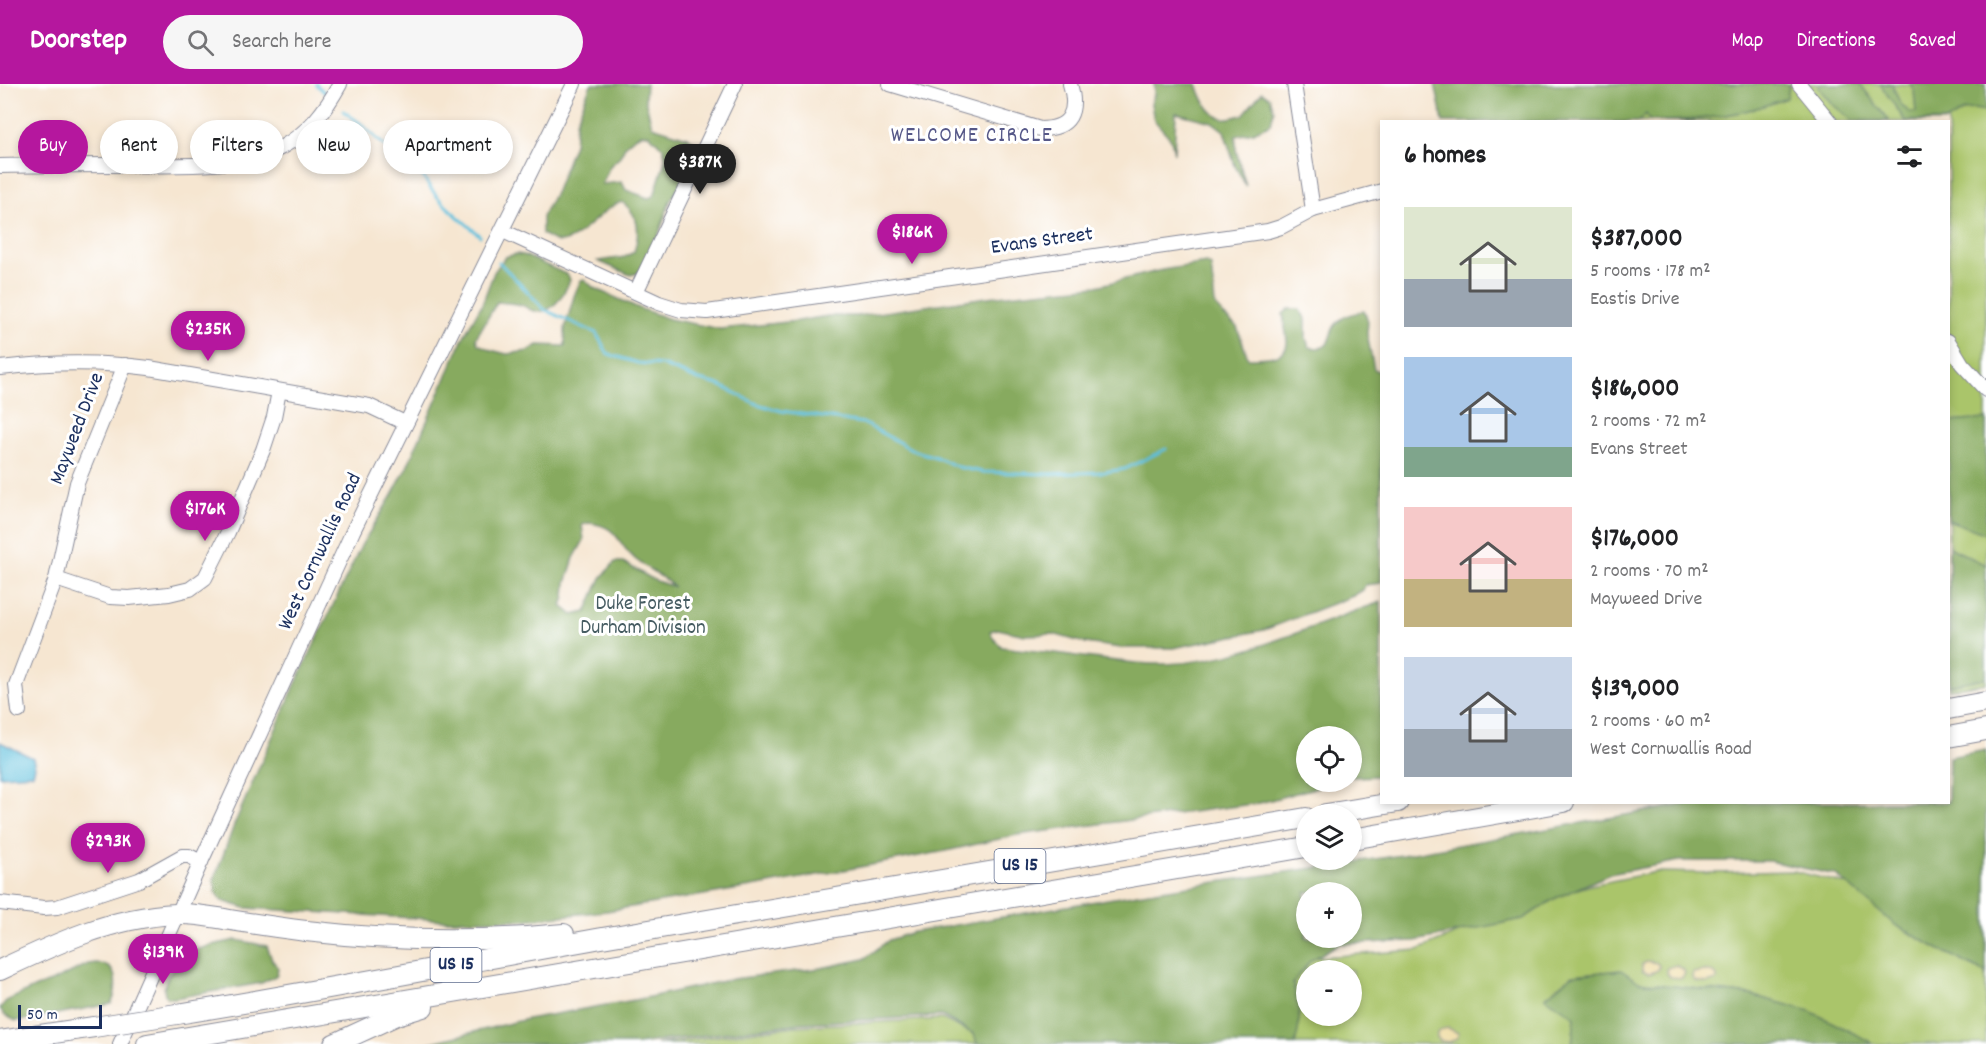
<!DOCTYPE html>
<html lang="en">
<head>
<meta charset="utf-8">
<style>
  body { margin:0; font-family:Dekko,sans-serif; background:#f6f6f6; color:#202124; height:100vh; display:flex; flex-direction:column; font-size:22px; white-space:nowrap }
  * { box-sizing:border-box; margin:0 }
  p { font-size:20px; color:#757577 }
  .icon { flex:none; width:33px; height:33px; fill:none; stroke:currentColor; stroke-width:2; stroke-linecap:round; stroke-linejoin:round }
  .map { position:relative; flex:1; overflow:hidden }
  .side { position:absolute; left:1380px; top:36px; width:570px; height:684px; display:flex; flex-direction:column; background:#fff; border-radius:0px; box-shadow:0 3px 9px #0003 }
  .side>* { flex:none }
  .banner { position:absolute; left:18px; top:36px; width:570px; height:54px; display:flex; gap:12px }
  .controls { position:absolute; left:1296px; top:642px; display:grid; gap:12px }
  .controls a { display:grid; place-items:center; width:66px; height:66px; border-radius:50%; background:#fff; box-shadow:0 3px 9px #0003; font-size:30px }
  .scale { position:absolute; left:18px; bottom:15px; width:84px; box-sizing:border-box; padding-left:6px; border:3px solid #1b2f5e; border-top:0; font-size:16px; line-height:21px; white-space:nowrap; color:#1b2f5e; -webkit-text-stroke:4px #fff; paint-order:stroke }
  .price { position:absolute; translate:-50% -51px; padding:0 14px; border-radius:21px; background:#b5179e; color:#fff; font-size:20px; line-height:39px; filter:drop-shadow(0 2px 3px #0008) }
  .price::after { content:''; position:absolute; left:50%; top:36px; width:18px; height:14px; margin-left:-9px; background:inherit; clip-path:polygon(0 0,100% 0,50% 100%) }
  .price.selected { background:#222; color:#fff }
  ul { padding:0; list-style:none }
  li { display:flex; align-items:center; gap:18px; height:150px; padding:0 24px }
  li span { display:grid; place-items:center; flex:none; width:168px; height:120px; border-radius:0px; color:#555 }
  li>.icon { margin-inline-start:auto }
  span .icon { width:72px; height:72px; fill:#fffc; stroke-width:1 }
  li b { font-size:26px }
  h2 { display:flex; justify-content:space-between; align-items:center; height:72px; padding:0 24px; font-size:26px }
  .pill { padding:0 21px; border-radius:27px; background:#fff; box-shadow:0 3px 9px #0003; font-size:21px; line-height:54px }
  .pill.selected { background:#b5179e; color:#fff }
  header { display:flex; align-items:center; gap:36px; box-sizing:border-box; height:84px; padding:0 30px; background:#b5179e; color:#fff }
  header strong { font-size:28px }
  nav { display:flex; gap:33px; margin-inline-start:auto; font-size:21px }
  .search { width:420px; height:54px; background:#f6f6f6; display:flex; align-items:center; gap:15px; box-sizing:border-box; padding:0 21px; border-radius:33px; color:#757577; font-size:22px }
  .map>svg:first-child { display:block }
  .green { fill:#aac56b; stroke:#627a64; stroke-width:1.5; fill-rule:evenodd }
  .forest { fill:#87aa5f; stroke:#516c5e; stroke-width:1.5; fill-rule:evenodd }
  .sand { fill:#eeda9e; stroke:#84847e; stroke-width:1.5 }
  .water { fill:#5dbfdc; stroke:#3c779d; stroke-width:1.5 }
  .lines { fill:none; stroke-linecap:round; stroke-linejoin:round }
  .stream { stroke:#5dbfdc; stroke-width:3 }
  .minor-casing { stroke:#888a98; stroke-width:16 }
  .highway-casing { stroke:#888a98; stroke-width:22 }
  .minor { stroke:#fff; stroke-width:14 }
  .highway { stroke:#fff; stroke-width:20 }
  .highway-bridge-casing { stroke:#888a98; stroke-width:22; stroke-linecap:butt }
  .highway-bridge { stroke:#fff; stroke-width:20 }
  .labels { text-anchor:middle; dominant-baseline:central; stroke-width:6; stroke-linejoin:round; paint-order:stroke }
  .shield { fill:#fff; stroke:#5f6d8e; stroke-width:1.5 }
  .shield-label { font-size:20px; font-weight:bold; fill:#1b2f5e }
  .street-label { font-size:21px; fill:#1b2f5e; stroke:#fff }
  .park-label { font-size:21px; fill:#465c62; stroke:#fff }
  .neighbourhood-label { font-size:22px; letter-spacing:1.5px; fill:#565888; stroke:#fff }
</style>
</head>
<body>
<header>
<strong>Doorstep</strong>
<div class="search"><svg class="icon" aria-label="search" viewBox="0 0 24 24"><circle cx="10" cy="10" r="6"/><path d="M15 15l6 6"/></svg>Search here</div>
<nav><a>Map</a><a>Directions</a><a>Saved</a></nav>
</header>
<div class="map">
<svg width="1986" height="960" viewBox="0 0 1986 960">
  <rect width="100%" height="100%" fill="#fff"/>
  <filter id="ink" filterUnits="userSpaceOnUse"><feTurbulence type="fractalNoise" baseFrequency=".0167" numOctaves="2"/><feDisplacementMap in="SourceGraphic" scale="12" xChannelSelector="R" yChannelSelector="G"/><feConvolveMatrix kernelMatrix="1 2 1 2 8 2 1 2 1" color-interpolation-filters="sRGB"/></filter>
  <filter id="wash" filterUnits="userSpaceOnUse"><feTurbulence type="fractalNoise" baseFrequency=".008" numOctaves="4" result="noise"/><feDisplacementMap in="SourceGraphic" scale="24" xChannelSelector="R" yChannelSelector="G"/><feGaussianBlur stdDeviation="1.35" result="paint"/><feColorMatrix in="noise" values="0 0 0 0 0 0 0 0 0 0 0 0 0 0 0 0 0 1.4 0 .05"/><feComposite in="paint" operator="in"/></filter>
  <g filter="url(#wash)">
    <rect width="100%" height="100%" fill="#f6e6d1"/>
    <g class="green">
      <polygon points="1444,0 1986,0 1986,599 1949,605 1948,38 1450,37"/>
      <path d="M1794 787 1870 806 1986 884V960H1273L1285 885 1306 874 1418 866 1526 820 1591 801 1656 788 1715 789ZM1306 886H1352V932H1306Z"/>
      <polygon points="942,935 976,951 980,960 656,960 794,942"/>
    </g>
    <g class="forest">
      <path d="M591 0H646L645 15 652 42 687 53 695 58 697 69 680 101 670 117 654 165 639 189 630 191 598 177 625 173 634 168C640 147 640 132 622 118 600 124 580 158 559 158 554 158 548 153 542 150V133L556 107 574 60 576 38ZM641 50H649L663 64 666 74 654 112 648 114 626 106 622 98 602 100 610 82 619 74 626 61 633 54Z"/>
      <path d="M1154 0H1197C1201 13 1208 31 1223 34 1229 35 1237 32 1243 31L1262 8 1270 14 1274 26 1271 40 1253 48 1236 52V66L1246 102 1235 82 1224 47 1212 38 1176 29 1174 69 1171 55 1154 36 1151 20 1154 11Z"/>
      <path d="M1435 0H1787L1789 3 1787 14C1743 31 1697 38 1650 37L1646 30 1639 38H1443Z"/>
      <polygon points="1820,0 1860,0 1889,37 1853,37 1832,20 1818,3"/>
      <polygon points="1880,0 1892,0 1900,19 1909,28 1916,28 1914,7 1910,0 1983,0 1986,1 1986,27 1974,25 1965,26 1948,37 1905,37"/>
      <path d="M516 170 524 171 568 191 570 196C565 209 552 232 534 227 529 226 525 222 521 221 513 219 505 219 497 218L476 254 478 260 491 266 507 270 528 267 538 261 565 262V244L574 212 581 196 584 195 594 204 641 225 670 235 720 245 797 237 828 232H857L987 213 1097 202 1162 186 1206 179 1211 182 1215 220 1222 230 1237 243 1248 274C1259 274 1286 275 1287 260 1287 251 1284 239 1283 230L1289 225H1299L1306 235V254L1309 263C1336 268 1325 251 1337 239 1344 231 1355 229 1364 227L1368 237 1367 250 1374 285 1379 288 1381 287V499L1365 501 1363 506 1353 512 1264 546 1173 564H1121L1085 559 1053 550 1025 551 998 545 990 547 993 554 1002 563C1025 566 1048 568 1070 571 1102 575 1135 581 1166 580 1242 577 1311 541 1381 518V692L1352 693V652H1306V698H1336L1260 719 1017 751 946 767 758 802 607 827 524 836H446L245 824 222 817 216 809 214 796 234 741 295 601 362 460 391 413 407 383 464 252 482 220 494 188 505 173ZM589 439C621 443 615 458 635 475 647 485 662 492 674 503L654 496 623 478H615L601 494 586 528 573 531 562 522 565 513 566 499 574 474 584 456 582 441Z"/>
      <polygon points="1986,335 1986,450 1948,436 1949,338"/>
      <polygon points="1949,463 1986,481 1986,594 1949,601"/>
      <path d="M1986 666V889L1942 867 1895 841 1836 791 1769 777H1679L1610 790 1554 815 1523 835 1415 857 1338 860 1310 877 1293 900C1300 926 1302 934 1295 960H977L974 950 942 932 803 939 637 960H425L527 935 640 915 733 895 821 884 864 875 889 856 914 848 1155 807 1402 771 1692 719 1948 718 1949 673ZM1352 808V854H1306V808Z"/>
      <path d="M237 856 267 862 272 876 278 883 277 891 262 899 175 914H167C157 902 177 877 187 871 201 862 221 859 237 856Z"/>
      <path d="M97 879C102 880 108 881 111 885 118 893 116 912 111 920L24 936 16 937 4 931 0 924 6 917 36 903 51 898 88 880Z"/>
      <polygon points="1621,886 1639,898 1751,911 1810,927 1871,958 1872,960 1572,960 1575,933 1545,913 1573,891"/>
    </g>
    <g class="sand">
      <polygon points="1647,877 1657,879 1659,882 1658,886 1649,890 1642,887 1642,880"/>
      <polygon points="1676,881 1683,885 1685,889 1682,894 1670,893 1667,889 1667,884"/>
      <polygon points="1704,887 1714,889 1717,892 1717,896 1707,899 1695,897 1692,893 1693,889"/>
      <polygon points="1448,944 1458,949 1458,953 1450,958 1440,957 1437,953 1437,949 1443,945"/>
    </g>
    <polygon class="water" points="0,658 33,674 35,683 33,690 0,692"/>
    <g class="lines">
      <g class="stream">
        <polyline points="316,0 325,9"/>
        <path d="M343 27 360 39 413 88 423 92C436 117 459 133 480 152"/>
        <polyline points="499,178 545,226 596,249 608,270 638,279 662,281 699,296 719,301 757,320 782,327 863,339 915,367 936,373 958,383 982,388 1049,390 1105,388 1125,385 1166,365"/>
      </g>
    </g>
  </g>
  <g filter="url(#ink)">
    <g class="lines">
      <defs>
        <g id="minor">
          <path d="M890 0 1040 45C1071 45 1078 27 1070 0"/>
          <polyline points="1294,0 1313,126"/>
          <polyline points="1799,0 1830,38"/>
          <path d="M0 82C40 81 79 81 119 81 164 81 243 86 282 63 309 48 325 27 340 0"/>
          <polyline points="503,147 659,219 681,226 707,228 1268,147 1281,143 1313,126 1382,107"/>
          <polyline points="636,208 735,0"/>
          <polyline points="1948,257 1962,280 1986,306"/>
          <path d="M0 284C49 278 99 277 149 284L369 322 405 339"/>
          <polyline points="56,495 110,513 129,514 169,510 190,505 205,494 228,448 263,366 274,333 279,307"/>
          <polyline points="19,627 16,601 56,495 77,399 125,281"/>
          <polyline points="0,819 44,824 57,823 139,796 182,772 189,772 201,778"/>
          <polyline points="120,960 201,778 353,447 574,0"/>
        </g>
        <g id="highway">
          <polyline points="1948,625 1986,618"/>
          <polyline points="1948,653 1986,646"/>
          <polyline points="1326,730 1398,718"/>
          <polyline points="1352,755 1564,718"/>
          <path d="M0 886C57 859 112 833 176 830 194 829 212 833 230 836 255 840 281 844 306 847 392 857 479 858 564 850"/>
          <path d="M177 930C322 907 465 878 608 853 841 813 1074 773 1306 734"/>
          <polyline points="0,957 94,943"/>
          <polyline points="147,960 1306,763"/>
          <polyline points="334,960 397,931 423,923"/>
        </g>
      </defs>
      <use href="#minor" class="minor-casing"/>
      <use href="#highway" class="highway-casing"/>
      <use href="#minor" class="minor"/>
      <use href="#highway" class="highway"/>
      <defs>
        <polyline id="highway-bridge" points="94,943 177,930"/>
      </defs>
      <use href="#highway-bridge" class="highway-bridge-casing"/>
      <use href="#highway-bridge" class="highway-bridge"/>
    </g>
  </g>
  <g class="labels">
    <g class="shield">
      <rect x="994.5" y="765" width="51" height="34" rx="4.5"/>
      <rect x="430.5" y="864" width="51" height="34" rx="4.5"/>
    </g>
    <g class="shield-label">
      <text x="1020" y="782">US 15</text>
      <text x="456" y="881">US 15</text>
    </g>
    <g class="street-label">
      <text transform="translate(1042 158) rotate(-8)">Evans Street</text>
      <text transform="translate(78 345) rotate(-69)">Mayweed Drive</text>
      <text transform="translate(321 468) rotate(-65)">West Cornwallis Road</text>
    </g>
    <g class="park-label">
      <text x="643" y="521">Duke Forest<tspan x="643" dy="24">Durham Division</tspan></text>
    </g>
    <g class="neighbourhood-label">
      <text x="972" y="52">WELCOME CIRCLE</text>
    </g>
  </g>
</svg>
<div class="controls">
<a><svg class="icon" aria-label="locate" viewBox="0 0 24 24"><circle cx="12" cy="12" r="6"/><path d="M12 2v4M12 18v4M2 12h4M18 12h4"/></svg></a>
<a><svg class="icon" aria-label="layers" viewBox="0 0 24 24"><path d="M12 4l9 5-9 5-9-5zM3 14l9 5 9-5"/></svg></a>
<a>+</a>
<a>−</a>
</div>
<div class="scale">50 m</div>
<b class="price selected" style="left:700px;top:111px">$387K</b>
<b class="price" style="left:912px;top:181px">$186K</b>
<b class="price" style="left:208px;top:278px">$235K</b>
<b class="price" style="left:205px;top:458px">$176K</b>
<b class="price" style="left:108px;top:790px">$293K</b>
<b class="price" style="left:163px;top:901px">$139K</b>
<div class="banner">
<a class="pill selected">Buy</a>
<a class="pill">Rent</a>
<a class="pill">Filters</a>
<a class="pill">New</a>
<a class="pill">Apartment</a>
</div>
<section class="side">
<h2>6 homes<svg class="icon" aria-label="filters" viewBox="0 0 24 24"><path d="M4 7h16M4 17h16"/><circle cx="9" cy="7" r="2"/><circle cx="15" cy="17" r="2"/></svg></h2>
<ul>
<li><span style="background:linear-gradient(#dfe7d0 60%,#9aa5b1 0)"><svg class="icon" aria-label="home" viewBox="0 0 24 24"><path d="M3 11l9-7 9 7M6 9v11h12V9"/></svg></span><div><b>$387,000</b><p>5 rooms · 178 m²</p><p>Eastis Drive</p></div></li>
<li><span style="background:linear-gradient(#a9c7e8 75%,#7fa58c 0)"><svg class="icon" aria-label="home" viewBox="0 0 24 24"><path d="M3 11l9-7 9 7M6 9v11h12V9"/></svg></span><div><b>$186,000</b><p>2 rooms · 72 m²</p><p>Evans Street</p></div></li>
<li><span style="background:linear-gradient(#f6c9c9 60%,#c2b280 0)"><svg class="icon" aria-label="home" viewBox="0 0 24 24"><path d="M3 11l9-7 9 7M6 9v11h12V9"/></svg></span><div><b>$176,000</b><p>2 rooms · 70 m²</p><p>Mayweed Drive</p></div></li>
<li><span style="background:linear-gradient(#c9d6e8 60%,#9aa5b1 0)"><svg class="icon" aria-label="home" viewBox="0 0 24 24"><path d="M3 11l9-7 9 7M6 9v11h12V9"/></svg></span><div><b>$139,000</b><p>2 rooms · 60 m²</p><p>West Cornwallis Road</p></div></li>
</ul>
</section>
</div>
</body>
</html>
